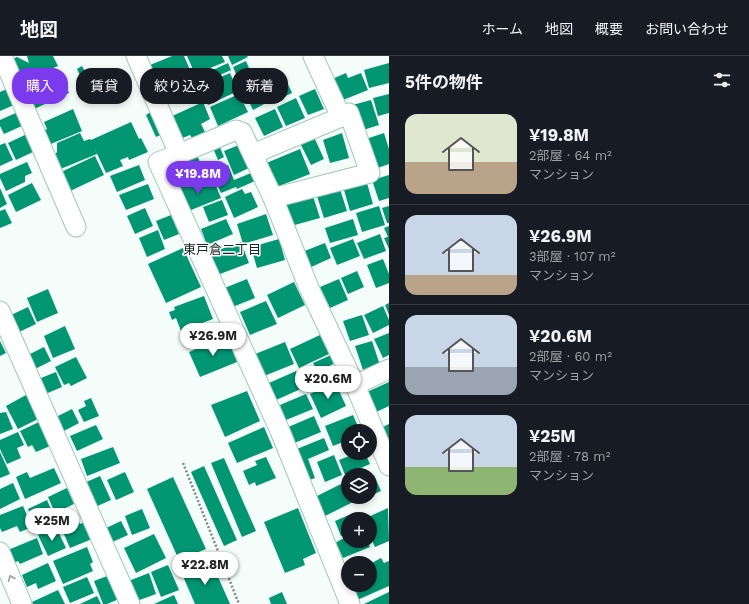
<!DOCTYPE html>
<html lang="ja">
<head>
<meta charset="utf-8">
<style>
  body { margin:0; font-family:"Work Sans","Noto Sans JP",sans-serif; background:#242831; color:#f1f3f6; height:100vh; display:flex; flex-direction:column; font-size:15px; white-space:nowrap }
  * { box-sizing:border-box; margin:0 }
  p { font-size:13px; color:#9ea1a6 }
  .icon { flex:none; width:22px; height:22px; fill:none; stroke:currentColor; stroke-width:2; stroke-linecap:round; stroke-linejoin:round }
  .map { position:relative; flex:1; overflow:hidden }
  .side { display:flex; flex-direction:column; background:#171b24; width:360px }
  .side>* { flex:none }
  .guide { position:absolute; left:12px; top:12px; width:317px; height:36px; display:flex; gap:8px }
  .tools { position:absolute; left:341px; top:368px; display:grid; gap:8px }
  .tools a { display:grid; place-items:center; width:36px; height:36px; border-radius:50%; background:#171b24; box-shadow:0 2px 6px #0003; font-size:20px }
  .price { position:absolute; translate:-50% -34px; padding:0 9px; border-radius:14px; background:#fff; color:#222; font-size:13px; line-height:26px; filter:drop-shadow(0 1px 2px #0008) }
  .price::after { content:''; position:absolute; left:50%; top:24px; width:12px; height:9px; margin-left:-6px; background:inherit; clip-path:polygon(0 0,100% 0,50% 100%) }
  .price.on { background:#7c3aed; color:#fff }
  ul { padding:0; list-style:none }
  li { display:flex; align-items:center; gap:12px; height:100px; padding:0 16px }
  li+li { border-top:1px solid #363941 }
  li span { display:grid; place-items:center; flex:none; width:112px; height:80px; border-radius:12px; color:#555 }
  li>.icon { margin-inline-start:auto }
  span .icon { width:48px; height:48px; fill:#fffc; stroke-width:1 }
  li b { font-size:17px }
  h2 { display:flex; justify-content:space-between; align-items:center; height:48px; padding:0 16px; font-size:17px }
  .chip { padding:0 14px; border-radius:16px; background:#171b24; box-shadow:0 2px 6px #0003; font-size:14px; line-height:36px }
  .chip.on { background:#7c3aed; color:#fff }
  header { display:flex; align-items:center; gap:24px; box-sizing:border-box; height:56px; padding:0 20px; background:#171b24; border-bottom:1px solid #363941 }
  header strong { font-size:19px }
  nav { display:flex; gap:22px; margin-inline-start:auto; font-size:14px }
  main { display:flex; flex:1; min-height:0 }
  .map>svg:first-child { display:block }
  .building { fill:#029673 }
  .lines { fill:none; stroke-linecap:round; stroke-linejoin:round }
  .minor-casing { stroke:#9fc8b7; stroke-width:21 }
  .path { stroke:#7d8985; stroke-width:2.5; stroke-dasharray:2 2; stroke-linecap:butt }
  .minor { stroke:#fff; stroke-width:19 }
  .oneway { stroke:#979e9b }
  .labels { text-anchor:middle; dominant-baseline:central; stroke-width:3; stroke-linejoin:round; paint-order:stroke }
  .neighbourhood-label { font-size:13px; fill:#172721; stroke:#fff }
</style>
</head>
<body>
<header>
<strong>地図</strong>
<nav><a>ホーム</a><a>地図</a><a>概要</a><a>お問い合わせ</a></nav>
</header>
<main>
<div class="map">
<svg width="389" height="548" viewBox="0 0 389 548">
  <rect width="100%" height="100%" fill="#f5fdfa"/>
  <g class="building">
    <polygon points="28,0 53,0 58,10 19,26 10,4 17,1 29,7 27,0"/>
    <polygon points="172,0 184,0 195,25 162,39 150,9"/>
    <polygon points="187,0 222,0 225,6 195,18"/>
    <polygon points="228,0 247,0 248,1 232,9"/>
    <polygon points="246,5 249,12 236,18 233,11"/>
    <polygon points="228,7 231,14 202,27 198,21"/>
    <polygon points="389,7 389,27 369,32 364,14"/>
    <polygon points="82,10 89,23 83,26 77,13"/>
    <polygon points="60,16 69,37 32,54 23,33"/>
    <polygon points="230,17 238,35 208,49 200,30"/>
    <polygon points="346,17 348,22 361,17 368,34 338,46 330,24"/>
    <polygon points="284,19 292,37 273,46 264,27"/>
    <polygon points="256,22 268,46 253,54 241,29"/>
    <polygon points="7,33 14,49 0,55 0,36"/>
    <polygon points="315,33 324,53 308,59 299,40"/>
    <polygon points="239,38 248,56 218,70 210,51"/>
    <polygon points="389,38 389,57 378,60 373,42"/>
    <polygon points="296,42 305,62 286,70 277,51"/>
    <polygon points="371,44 379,69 357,76 349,50"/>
    <polygon points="203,46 210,63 201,68 205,76 192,82 190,79 180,83 170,61"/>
    <polygon points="73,53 82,75 46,90 40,76 47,73 44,66"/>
    <polygon points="275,53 283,71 264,80 255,62"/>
    <polygon points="152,55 163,78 156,81 146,59"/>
    <polygon points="18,56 24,69 4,78 0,70 0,64"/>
    <polygon points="131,66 139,83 141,82 148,96 129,104 128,101 120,104 123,110 106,117 93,89 97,98 58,114 53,101 57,96 57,87 80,77 84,85 90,83 91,84"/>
    <polygon points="342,77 349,102 330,107 323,84"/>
    <polygon points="384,77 389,93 389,108 372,114 363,84"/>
    <polygon points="27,78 35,95 16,104 8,87"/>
    <polygon points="314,81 324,103 311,109 300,87"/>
    <polygon points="5,87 13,104 0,110 0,89"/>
    <polygon points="219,89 224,101 218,104 213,92"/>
    <polygon points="239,89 249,112 234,119 224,95"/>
    <polygon points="300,93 310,118 279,130 276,125 272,125 264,108"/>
    <polygon points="196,97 204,115 174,128 166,110"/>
    <polygon points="95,100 104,119 68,136 59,117"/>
    <polygon points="27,106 32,117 25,120 25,126 6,135 0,122 0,118"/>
    <polygon points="139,109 145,124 117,136 110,120"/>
    <polygon points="228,109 234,124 251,117 255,125 237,133 236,131 221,137 212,117"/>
    <polygon points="389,119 389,142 379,145 372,124"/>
    <polygon points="213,123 221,142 186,156 176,131 192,125 195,131"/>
    <polygon points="32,127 41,144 16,156 8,139"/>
    <polygon points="367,127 373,148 350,155 344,134"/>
    <polygon points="148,128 154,143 126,154 119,139"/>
    <polygon points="339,130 347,155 324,162 316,137"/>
    <polygon points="0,132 7,148 0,152"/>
    <polygon points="242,133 245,138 251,136 258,151 234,162 225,141"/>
    <polygon points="312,137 320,162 291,170 284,145"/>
    <polygon points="222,144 228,159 209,166 203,151"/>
    <polygon points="379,150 385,169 362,176 356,157"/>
    <polygon points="389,150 389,167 387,167 382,152"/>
    <polygon points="145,152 153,170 135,178 127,160"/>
    <polygon points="5,153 12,167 0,172 0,155"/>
    <polygon points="266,158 273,179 243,188 237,168"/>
    <polygon points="171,159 179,178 164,184 156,165"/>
    <polygon points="226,163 233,178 207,189 201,173"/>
    <polygon points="353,163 358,179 330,187 325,172"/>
    <polygon points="389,170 389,193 384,182 388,181 384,172"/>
    <polygon points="158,174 165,193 147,201 139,182"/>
    <polygon points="380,178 386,195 364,203 357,187"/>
    <polygon points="279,183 285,204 257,212 251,191"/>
    <polygon points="353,183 360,200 337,209 330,192"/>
    <polygon points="241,186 249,207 212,221 204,199"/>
    <polygon points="325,187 331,202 309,212 302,196"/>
    <polygon points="183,192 201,231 166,247 148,208"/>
    <polygon points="383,203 389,218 389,227 376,232 367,209"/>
    <polygon points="357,215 364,231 348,238 341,222"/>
    <polygon points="247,223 255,242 230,252 222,233"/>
    <polygon points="339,223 348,244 330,252 320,231"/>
    <polygon points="294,226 305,249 278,262 267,239"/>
    <polygon points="48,233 58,257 37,266 27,242"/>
    <polygon points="204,240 213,263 181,275 176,262 172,264 169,256 175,254 174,251"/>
    <polygon points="266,245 277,268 250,279 240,256"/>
    <polygon points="389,247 389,259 385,249"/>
    <polygon points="383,250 389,264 389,269 373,277 364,259"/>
    <polygon points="28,251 36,268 17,277 9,260"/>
    <polygon points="362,259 369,279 350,285 343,265"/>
    <polygon points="65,270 75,293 53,302 44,280"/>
    <polygon points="389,277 389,299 383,302 374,283"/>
    <polygon points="320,279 329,298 299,312 290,293"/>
    <polygon points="227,280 237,306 200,321 189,296"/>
    <polygon points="0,285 6,297 0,300"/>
    <polygon points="372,285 380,309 363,314 355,290"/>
    <polygon points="285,286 294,308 259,322 250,300"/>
    <polygon points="44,291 51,305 31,315 24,301"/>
    <polygon points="331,299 335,307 318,316 313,307"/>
    <polygon points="76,301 87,322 71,330 69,327 64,329 55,311"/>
    <polygon points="296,315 303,332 276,344 269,327"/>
    <polygon points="56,316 62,331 43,339 36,324"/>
    <polygon points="311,322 316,331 308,335 303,326"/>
    <polygon points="335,326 346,350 321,362 310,338"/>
    <polygon points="389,326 389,350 376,356 367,336"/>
    <polygon points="247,335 260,365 225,381 211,349"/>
    <polygon points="306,338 313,353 286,364 280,349"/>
    <polygon points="26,339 38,363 18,373 6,350"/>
    <polygon points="91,342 99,360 84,366 78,354 86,350 84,345"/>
    <polygon points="72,353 79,367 62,376 54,362"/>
    <polygon points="6,356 13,373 0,378 0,357"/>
    <polygon points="353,359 360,375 348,375 348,384 333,390 325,370"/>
    <polygon points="314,360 321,376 292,388 286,372"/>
    <polygon points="39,366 50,390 36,396 32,389 28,391 20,375"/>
    <polygon points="389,368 389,390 381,372"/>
    <polygon points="96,369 103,383 77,395 70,380"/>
    <polygon points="264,371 273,392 237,407 228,387"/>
    <polygon points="18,376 24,389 17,392 21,402 7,408 0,393 0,384"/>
    <polygon points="324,382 329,394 308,403 315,422 304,426 292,395"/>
    <polygon points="113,391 120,407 87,420 81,403"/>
    <polygon points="0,396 10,418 0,422"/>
    <polygon points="357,397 365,397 370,408 345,419 339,404"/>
    <polygon points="334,399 342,419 325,426 317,406"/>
    <polygon points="266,401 276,422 256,430 255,426 249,429 243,415 257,409 255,405"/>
    <polygon points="224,402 256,475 242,481 211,407"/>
    <polygon points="204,410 237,484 224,490 191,416"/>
    <polygon points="54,412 61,427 25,443 16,421 27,416 30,422"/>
    <polygon points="125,416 134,436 116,444 107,424"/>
    <polygon points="374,419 381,435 370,440 370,421"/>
    <polygon points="100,420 111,444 93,452 82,428"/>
    <polygon points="173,421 206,493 179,504 147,433"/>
    <polygon points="13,427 20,443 0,453 0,433"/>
    <polygon points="343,427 348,437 348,441 350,441 353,446 321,462 311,443"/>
    <polygon points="67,432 74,448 55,457 48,441"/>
    <polygon points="355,441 368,441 357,446"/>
    <polygon points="47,444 54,460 35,469 28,453"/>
    <polygon points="23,450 32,471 20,476 17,470 2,476 0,472 0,459"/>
    <polygon points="298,452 316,497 303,503 305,509 285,517 264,466"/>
    <polygon points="388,452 389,485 375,491 370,480 370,463 368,461"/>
    <polygon points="142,453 150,472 132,479 125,460"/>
    <polygon points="356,456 359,463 348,463 348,477 341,480 335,465"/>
    <polygon points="78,464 80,468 85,466 92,483 70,492 61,471"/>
    <polygon points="121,465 128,479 110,487 104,473"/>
    <polygon points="56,471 66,492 48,500 38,479"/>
    <polygon points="154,478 166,502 136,517 124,492"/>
    <polygon points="346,481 348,485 367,485 370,491 343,502 338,491 334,492 333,488"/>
    <polygon points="37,482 43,498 20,508 18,505 14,507 8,494"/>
    <polygon points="87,491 93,506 90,508 93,515 63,528 53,505"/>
    <polygon points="381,502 384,507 389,505 389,530 355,545 343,520 348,517 348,529 370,529 370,508"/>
    <polygon points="211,505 230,548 195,548 182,518"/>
    <polygon points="48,507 56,525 38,533 36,527 27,531 22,519"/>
    <polygon points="168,509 179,534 161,541 151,516"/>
    <polygon points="149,517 156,538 134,546 126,526"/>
    <polygon points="110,519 119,543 107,548 103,548 94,525"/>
    <polygon points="87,521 94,537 70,547 63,531"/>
    <polygon points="58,534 65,548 33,548 32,546"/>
    <polygon points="282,536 287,548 271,548 269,542"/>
    <polygon points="389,536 389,548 364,548"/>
    <polygon points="174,539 178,548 154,548"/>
    <polygon points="97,540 101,548 80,548"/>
  </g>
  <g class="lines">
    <defs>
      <g id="minor">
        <polyline points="2,0 76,171"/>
        <polyline points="136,0 179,98 158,106 280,375 350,548"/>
        <polyline points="179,98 236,74 242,76 273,142 309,232 355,329 389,410"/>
        <polyline points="253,98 341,61"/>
        <polyline points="273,142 370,117 349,57 341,61 313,0"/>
        <polyline points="0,255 130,548"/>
        <polyline points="355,329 389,313"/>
        <polyline points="0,496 22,548"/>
      </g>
    </defs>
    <use href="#minor" class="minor-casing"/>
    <polyline class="path" points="183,407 239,548"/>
    <use href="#minor" class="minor"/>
  </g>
  <defs><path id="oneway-chevron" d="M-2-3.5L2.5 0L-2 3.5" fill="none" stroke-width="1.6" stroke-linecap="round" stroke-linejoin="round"/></defs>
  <use class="oneway" href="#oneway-chevron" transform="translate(11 522) rotate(-113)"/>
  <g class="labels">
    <g class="neighbourhood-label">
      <text x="222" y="193">東戸倉二丁目</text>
    </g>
  </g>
</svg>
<div class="tools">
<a><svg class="icon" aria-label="locate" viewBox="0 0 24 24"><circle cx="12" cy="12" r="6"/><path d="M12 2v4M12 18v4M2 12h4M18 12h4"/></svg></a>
<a><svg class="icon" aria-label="layers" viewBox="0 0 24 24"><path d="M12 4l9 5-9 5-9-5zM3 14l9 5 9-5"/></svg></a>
<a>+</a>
<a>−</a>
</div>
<b class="price on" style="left:198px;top:139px">¥19.8M</b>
<b class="price" style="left:213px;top:301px">¥26.9M</b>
<b class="price" style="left:328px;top:344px">¥20.6M</b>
<b class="price" style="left:52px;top:486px">¥25M</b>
<b class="price" style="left:205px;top:530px">¥22.8M</b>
<div class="guide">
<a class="chip on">購入</a>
<a class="chip">賃貸</a>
<a class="chip">絞り込み</a>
<a class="chip">新着</a>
</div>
</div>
<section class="side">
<h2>5件の物件<svg class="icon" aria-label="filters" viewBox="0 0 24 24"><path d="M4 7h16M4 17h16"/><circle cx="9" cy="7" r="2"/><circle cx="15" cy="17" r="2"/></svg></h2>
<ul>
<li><span style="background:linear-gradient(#dfe7d0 60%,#b9a48a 0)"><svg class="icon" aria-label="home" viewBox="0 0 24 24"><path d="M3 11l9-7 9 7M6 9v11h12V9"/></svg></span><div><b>¥19.8M</b><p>2部屋 · 64 m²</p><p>マンション</p></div></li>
<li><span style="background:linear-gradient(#c9d6e8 75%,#b9a48a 0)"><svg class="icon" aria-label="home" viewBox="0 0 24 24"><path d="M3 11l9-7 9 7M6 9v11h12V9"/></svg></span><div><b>¥26.9M</b><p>3部屋 · 107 m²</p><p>マンション</p></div></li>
<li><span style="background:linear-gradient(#c9d6e8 65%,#9aa5b1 0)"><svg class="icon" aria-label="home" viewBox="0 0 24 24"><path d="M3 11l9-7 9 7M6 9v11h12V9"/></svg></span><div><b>¥20.6M</b><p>2部屋 · 60 m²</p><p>マンション</p></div></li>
<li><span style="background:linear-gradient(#c9d6e8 65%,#8fb573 0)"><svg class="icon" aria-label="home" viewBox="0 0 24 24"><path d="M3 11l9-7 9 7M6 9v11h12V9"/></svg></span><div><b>¥25M</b><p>2部屋 · 78 m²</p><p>マンション</p></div></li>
</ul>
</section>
</main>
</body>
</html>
